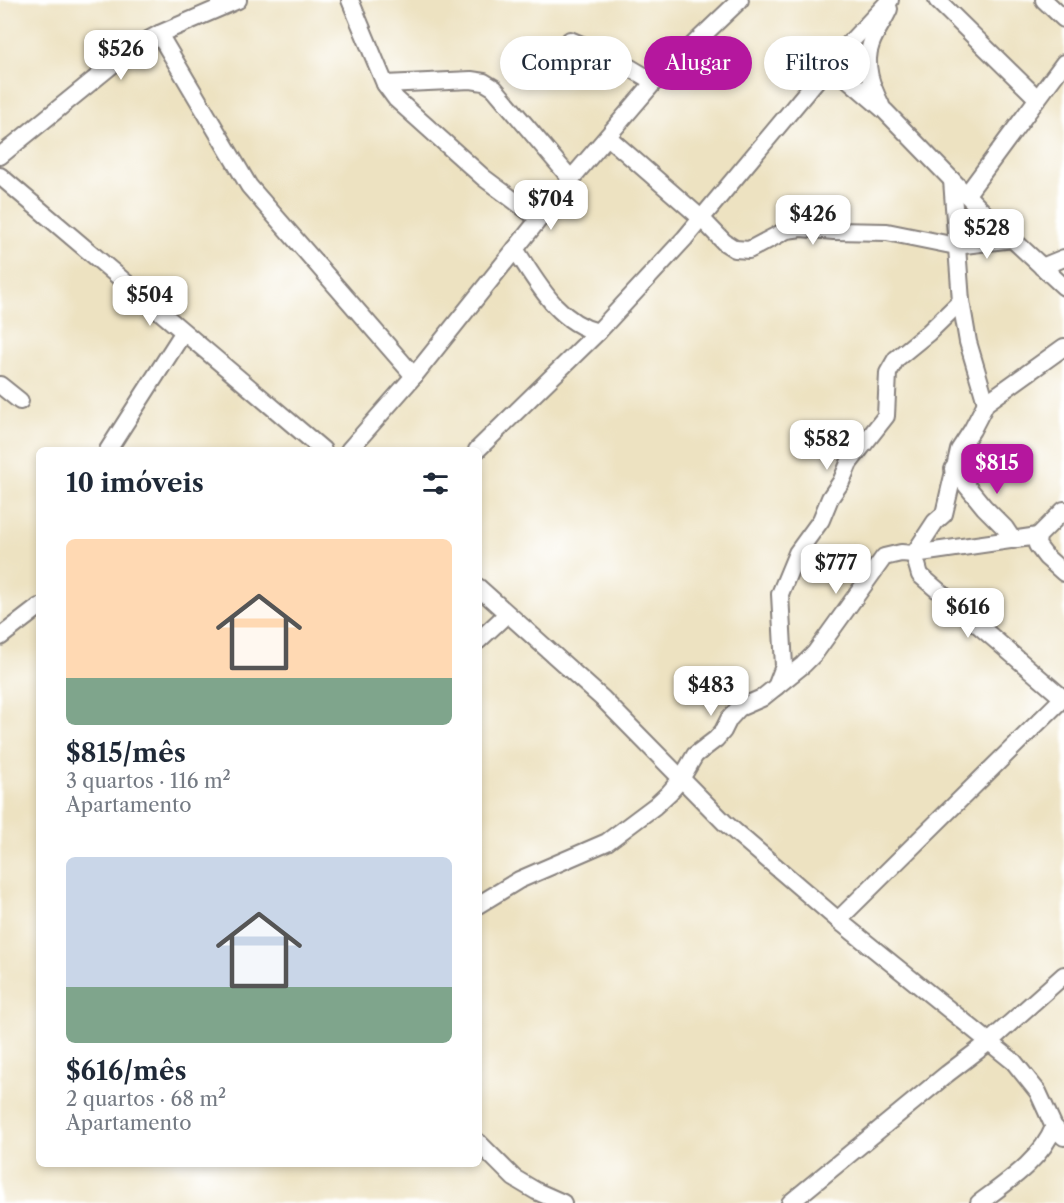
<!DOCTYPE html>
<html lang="pt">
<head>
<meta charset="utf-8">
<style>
  body { margin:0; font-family:"Libre Caslon Text",serif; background:#f2f2f3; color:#1f2937; height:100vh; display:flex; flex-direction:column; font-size:22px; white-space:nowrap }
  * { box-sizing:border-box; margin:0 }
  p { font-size:20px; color:#747a83 }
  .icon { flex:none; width:33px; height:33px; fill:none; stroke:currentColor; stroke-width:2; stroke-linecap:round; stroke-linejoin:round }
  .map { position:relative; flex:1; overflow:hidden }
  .panel { position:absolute; left:36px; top:447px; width:446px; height:720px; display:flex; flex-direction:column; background:#fff; border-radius:9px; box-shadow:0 3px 9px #0003 }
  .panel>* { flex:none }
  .hud { position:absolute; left:500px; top:36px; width:474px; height:54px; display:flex; gap:12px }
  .price { position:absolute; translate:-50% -51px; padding:0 14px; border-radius:12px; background:#fff; color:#222; font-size:20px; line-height:39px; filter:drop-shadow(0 2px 3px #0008) }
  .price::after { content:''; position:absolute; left:50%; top:36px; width:18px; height:14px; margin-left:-9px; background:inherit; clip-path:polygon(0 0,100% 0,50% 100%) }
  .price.current { background:#b5179e; color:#fff }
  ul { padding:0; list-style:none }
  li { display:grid; align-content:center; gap:12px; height:318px; padding:0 30px }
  li span { display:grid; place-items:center; height:186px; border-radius:9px; color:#555 }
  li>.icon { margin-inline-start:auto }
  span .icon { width:108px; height:108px; fill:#fffc; stroke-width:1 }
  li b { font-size:26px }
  h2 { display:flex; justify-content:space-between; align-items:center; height:72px; padding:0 30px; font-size:26px }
  .tag { padding:0 21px; border-radius:27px; background:#fff; box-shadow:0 3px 9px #0003; font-size:21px; line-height:54px }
  .tag.current { background:#b5179e; color:#fff }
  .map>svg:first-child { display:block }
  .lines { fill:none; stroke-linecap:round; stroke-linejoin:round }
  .minor-casing { stroke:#88827e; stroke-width:20 }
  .minor { stroke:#fff; stroke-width:16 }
</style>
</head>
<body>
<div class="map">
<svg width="1064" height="1203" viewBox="0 0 1064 1203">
  <rect width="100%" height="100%" fill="#fff"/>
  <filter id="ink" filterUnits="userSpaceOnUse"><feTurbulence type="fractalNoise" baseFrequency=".0167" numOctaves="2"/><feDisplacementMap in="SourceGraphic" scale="12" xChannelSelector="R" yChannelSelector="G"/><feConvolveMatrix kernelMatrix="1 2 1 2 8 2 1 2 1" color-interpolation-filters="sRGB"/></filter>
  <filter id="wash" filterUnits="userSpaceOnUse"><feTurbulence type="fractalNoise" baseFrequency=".008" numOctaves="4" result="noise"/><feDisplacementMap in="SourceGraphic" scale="24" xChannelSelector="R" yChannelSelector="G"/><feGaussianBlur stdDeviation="1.35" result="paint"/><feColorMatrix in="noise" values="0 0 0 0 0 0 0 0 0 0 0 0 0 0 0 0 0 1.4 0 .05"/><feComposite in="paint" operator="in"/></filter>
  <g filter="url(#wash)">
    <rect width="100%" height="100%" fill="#ede2c1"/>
  </g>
  <g filter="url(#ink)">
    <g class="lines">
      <defs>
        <g id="minor">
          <polyline points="350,0 385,84 396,99 484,178 539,219"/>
          <polyline points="937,0 1037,98"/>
          <polyline points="1044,0 1064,19"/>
          <polyline points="159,34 249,186 414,376"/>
          <polyline points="570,40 617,60 654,82"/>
          <polyline points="830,64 885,111 984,213 1064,287"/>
          <polyline points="385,84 471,80 484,82 494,88 571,179"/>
          <path d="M881 105C872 87 863 65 871 44 875 32 884 21 889 9"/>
          <polyline points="608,137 702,219 724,242 735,249 749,250 787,230 801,228 834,231 887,232 956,246 1013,239"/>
          <polyline points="0,156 133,48 159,34 238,0"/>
          <polyline points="0,176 323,450"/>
          <polyline points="952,180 961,301 968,342 986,403"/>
          <polyline points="967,194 1064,63"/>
          <path d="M515 249C537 282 557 322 598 332"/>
          <polyline points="1042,267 1064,258"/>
          <polyline points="1064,347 986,403 972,430 959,450 944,514 935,522 914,554 920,575 1064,699"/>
          <polyline points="0,385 20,401"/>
          <polyline points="108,450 183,333"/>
          <polyline points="349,450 414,376 571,179 654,82 740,0"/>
          <polyline points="477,450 598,332 685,238 830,64 890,0"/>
          <polyline points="953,469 984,507 1005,528 1013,540"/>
          <polyline points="1064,510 1038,536 1037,545 1046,557 1064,573"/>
          <polyline points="478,587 603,699 725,823 838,920 1014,1062 1038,1092 1054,1127 1064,1137"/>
          <polyline points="0,637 39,607"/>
          <polyline points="478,641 507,614"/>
          <polyline points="776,687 784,666 780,594 797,553 821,520 830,498 841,482 849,463 886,416 888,373 896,359 928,333 961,301"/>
          <polyline points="478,905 519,880 607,842 655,806 669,793 681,779 695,755 716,739 723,731 729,719 739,708 762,698 803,665 815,653 884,557 901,553 914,554 1038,536"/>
          <polyline points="838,920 1064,697"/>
          <polyline points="478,1142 514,1178 536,1191 563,1203"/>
          <polyline points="790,1203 947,1074 989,1042 1064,975"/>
          <path d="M979 1203C1007 1182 1041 1160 1054 1127"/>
        </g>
      </defs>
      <use href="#minor" class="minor-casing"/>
      <use href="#minor" class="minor"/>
    </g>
  </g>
</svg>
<b class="price" style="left:121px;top:81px">$526</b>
<b class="price" style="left:551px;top:231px">$704</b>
<b class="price" style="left:813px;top:246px">$426</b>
<b class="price" style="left:987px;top:260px">$528</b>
<b class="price" style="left:150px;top:327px">$504</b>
<b class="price" style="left:827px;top:471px">$582</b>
<b class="price current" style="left:997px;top:495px">$815</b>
<b class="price" style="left:836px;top:595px">$777</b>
<b class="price" style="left:968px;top:639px">$616</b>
<b class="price" style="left:711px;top:717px">$483</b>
<div class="hud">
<a class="tag">Comprar</a>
<a class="tag current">Alugar</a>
<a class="tag">Filtros</a>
</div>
<section class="panel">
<h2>10 imóveis<svg class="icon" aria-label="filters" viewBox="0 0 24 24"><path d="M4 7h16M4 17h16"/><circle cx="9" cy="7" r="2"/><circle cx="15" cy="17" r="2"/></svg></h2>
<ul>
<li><span style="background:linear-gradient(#ffd9b3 75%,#7fa58c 0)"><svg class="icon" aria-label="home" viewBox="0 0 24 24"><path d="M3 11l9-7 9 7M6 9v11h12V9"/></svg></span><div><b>$815/mês</b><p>3 quartos · 116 m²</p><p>Apartamento</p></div></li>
<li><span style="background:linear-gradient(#c9d6e8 70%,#7fa58c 0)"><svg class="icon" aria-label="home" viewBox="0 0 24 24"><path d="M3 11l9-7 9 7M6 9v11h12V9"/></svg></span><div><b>$616/mês</b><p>2 quartos · 68 m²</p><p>Apartamento</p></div></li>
</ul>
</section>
</div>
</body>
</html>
